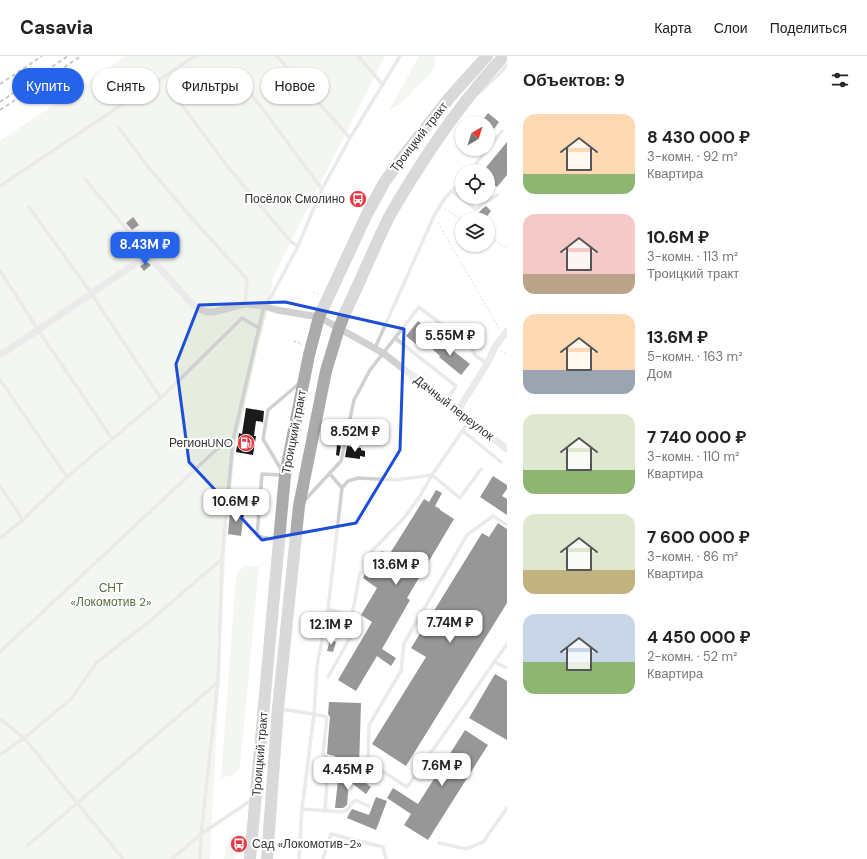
<!DOCTYPE html>
<html lang="ru">
<head>
<meta charset="utf-8">
<style>
  body { margin:0; font-family:"DM Sans",sans-serif; background:#f6f6f6; color:#222; height:100vh; display:flex; flex-direction:column; font-size:15px; white-space:nowrap }
  * { box-sizing:border-box; margin:0 }
  p { font-size:13px; color:#767676 }
  .icon { flex:none; width:22px; height:22px; fill:none; stroke:currentColor; stroke-width:2; stroke-linecap:round; stroke-linejoin:round }
  .map { position:relative; flex:1; overflow:hidden }
  .drawer { display:flex; flex-direction:column; background:#fff; width:360px }
  .drawer>* { flex:none }
  .hud { position:absolute; left:12px; top:12px; width:380px; height:36px; display:flex; gap:8px }
  .needle { width:26px; rotate:39deg }
  .controls { position:absolute; left:455px; top:60px; display:grid; gap:8px }
  .controls a { display:grid; place-items:center; width:40px; height:40px; border-radius:50%; background:#fff; box-shadow:0 1px 3px #0004; font-size:20px }
  .price { position:absolute; translate:-50% -34px; padding:0 9px; border-radius:8px; background:#fff; color:#222; font-size:13px; line-height:26px; filter:drop-shadow(0 1px 2px #0008) }
  .price::after { content:''; position:absolute; left:50%; top:24px; width:12px; height:9px; margin-left:-6px; background:inherit; clip-path:polygon(0 0,100% 0,50% 100%) }
  .price.on { background:#2563eb; color:#fff }
  ul { padding:0; list-style:none }
  li { display:flex; align-items:center; gap:12px; height:100px; padding:0 16px }
  li span { display:grid; place-items:center; flex:none; width:112px; height:80px; border-radius:12px; color:#555 }
  li>.icon { margin-inline-start:auto }
  span .icon { width:48px; height:48px; fill:#fffc; stroke-width:1 }
  li b { font-size:17px }
  h2 { display:flex; justify-content:space-between; align-items:center; height:48px; padding:0 16px; font-size:17px }
  .tag { padding:0 14px; border-radius:18px; background:#fff; box-shadow:0 1px 3px #0004; font-size:14px; line-height:36px }
  .tag.on { background:#2563eb; color:#fff }
  header { display:flex; align-items:center; gap:24px; box-sizing:border-box; height:56px; padding:0 20px; background:#fff; border-bottom:1px solid #e0e0e0 }
  header strong { font-size:19px }
  nav { display:flex; gap:22px; margin-inline-start:auto; font-size:14px }
  main { display:flex; flex:1; min-height:0 }
  .map>svg:first-child { display:block }
  .green { fill:#e6ecdf }
  .building { fill:#1a1a1a }
  .lines { fill:none; stroke-linecap:round; stroke-linejoin:round }
  .path { stroke:#cdcdcd; stroke-width:1.5; stroke-dasharray:2 2; stroke-linecap:butt }
  .service { stroke:#d0d0d0; stroke-width:3.5 }
  .minor { stroke:#d0d0d0; stroke-width:7 }
  .primary { stroke:#ababab; stroke-width:12 }
  .rail { stroke:#888; stroke-width:2; stroke-dasharray:4 3; stroke-linecap:butt }
  .marked { fill:none; stroke:#1d4ed8; stroke-width:3; stroke-linejoin:round }
  .labels { text-anchor:middle; dominant-baseline:central; stroke-width:4; stroke-linejoin:round; paint-order:stroke }
  .street-label { font-size:12px; fill:#333; stroke:#fff }
  .poi-label { font-size:12px; fill:#333; stroke:#fff; text-anchor:end }
  .park-label { font-size:12px; fill:#56703f; stroke:#fff }
</style>
</head>
<body>
<header>
<strong>Casavia</strong>
<nav><a>Карта</a><a>Слои</a><a>Поделиться</a></nav>
</header>
<main>
<div class="map">
<svg width="507" height="803" viewBox="0 0 507 803">
  <rect width="100%" height="100%" fill="#fff"/>
  <g class="green">
    <polygon points="126,0 385,0 273,221 270,243 257,295 235,391 226,486 210,803 0,803 0,85"/>
    <path d="M419 0H435C438 15 424 24 415 32 411 36 409 41 405 44 401 48 394 51 389 55Z"/>
    <polygon points="244,509 259,511 240,711 233,719 221,722 236,519"/>
    <polygon points="232,780 235,803 224,803 226,792"/>
  </g>
  <g class="building">
    <polygon points="488,57 499,66 494,73 488,67 483,64"/>
    <polygon points="507,86 507,119 497,131 488,124 488,115 483,115"/>
    <polygon points="486,150 491,155 485,163 473,163 482,153"/>
    <polygon points="133,161 139,169 132,174 126,167"/>
    <polygon points="147,206 151,209 144,215 140,210"/>
    <polygon points="418,265 428,273 416,288 406,280"/>
    <polygon points="437,282 470,308 461,319 439,301 440,300 430,291"/>
    <polygon points="246,352 264,355 263,366 256,365 254,380 256,380 253,399 236,396 239,377 242,378"/>
    <polygon points="337,389 341,390 339,400 336,399"/>
    <polygon points="347,390 361,392 361,394 365,395 365,401 360,400 360,403 345,401"/>
    <polygon points="493,420 507,429 507,433 502,440 507,443 507,459 480,441"/>
    <polygon points="436,434 442,437 435,450 440,453 440,454 454,463 407,542 410,544 382,593 396,602 391,610 377,600 356,635 338,624 372,566 361,559 377,532 363,522 367,515 369,516 382,495 389,499 424,443 429,446"/>
    <polygon points="230,455 244,456 241,480 228,478"/>
    <polygon points="498,467 507,473 507,547 406,710 372,688 426,601 411,592 482,477 489,481"/>
    <polygon points="330,584 336,586 333,596 327,595"/>
    <polygon points="495,618 507,625 507,684 469,662"/>
    <polygon points="329,646 361,647 359,712 334,711 335,700 330,699 327,698 328,684 330,661 328,658"/>
    <polygon points="465,674 488,689 428,784 404,769 411,758 387,742 393,732 418,748"/>
    <polygon points="359,722 371,731 366,738 349,725 347,749 343,752 335,752 338,724 357,725"/>
    <polygon points="376,741 387,745 376,774 347,762 350,756 352,753 369,759"/>
  </g>
  <g class="lines">
    <g class="path">
      <polyline points="445,153 462,164"/>
      <polyline points="438,167 500,274"/>
      <polyline points="488,180 507,193"/>
      <polyline points="313,236 319,238"/>
      <polyline points="294,285 302,288"/>
      <polyline points="500,294 507,298"/>
    </g>
    <g class="service">
      <polyline points="277,0 350,82"/>
      <polyline points="358,0 383,29"/>
      <polyline points="237,19 322,133"/>
      <polyline points="479,37 500,17 507,9"/>
      <polyline points="176,41 227,110 290,185 298,190 272,239 264,250 233,384 222,503 218,626 201,778 200,803"/>
      <polyline points="119,72 148,111 189,159 247,223 245,248"/>
      <polyline points="488,93 502,75"/>
      <polyline points="470,115 488,93"/>
      <polyline points="85,123 148,199"/>
      <polyline points="0,130 195,0"/>
      <polyline points="452,135 476,153 497,139"/>
      <polyline points="29,151 91,237 161,342"/>
      <polyline points="298,190 322,133 350,82 400,0"/>
      <polyline points="0,215 39,275 112,383"/>
      <polyline points="395,282 456,330 446,345"/>
      <polyline points="375,292 434,160 445,142 462,125"/>
      <polyline points="0,324 67,421"/>
      <polyline points="470,364 432,419 460,442 481,413"/>
      <polyline points="463,375 501,406"/>
      <polyline points="282,415 263,383 268,354 301,326"/>
      <polyline points="0,430 23,464"/>
      <polyline points="342,432 348,425 358,422 395,424 432,419"/>
      <polyline points="304,445 341,405 354,344 370,314 419,251 471,291 475,299 487,308"/>
      <polyline points="507,469 493,460 467,479 404,587 401,615 369,669 368,706 407,731 507,588"/>
      <polyline points="0,482 23,464 67,421 161,342 242,262 259,272"/>
      <polyline points="276,484 257,480 262,418 282,419"/>
      <polyline points="370,497 404,462 420,440 432,419"/>
      <polyline points="328,553 352,560"/>
      <polyline points="0,596 217,393 233,384"/>
      <polyline points="494,606 507,612"/>
      <polyline points="328,621 350,582 352,560 360,517"/>
      <polyline points="280,653 314,658 327,661 323,698 331,705"/>
      <polyline points="0,663 24,682 123,803"/>
      <polyline points="0,699 24,682 71,643 97,606 150,565 222,503"/>
      <polyline points="302,753 343,756 348,753 355,744 369,750"/>
      <polyline points="325,755 328,712"/>
      <polyline points="439,787 466,793 483,786 507,752"/>
      <polyline points="27,790 218,626"/>
      <polyline points="172,803 201,778 253,743"/>
      <polyline points="299,803 302,753 314,658 317,610 328,553 342,432 330,418"/>
      <polyline points="323,803 331,778 383,791 386,803"/>
    </g>
    <g class="minor">
      <path d="M0 299C50 267 98 232 148 199L193 249 200 253 207 256H213L245 248 264 250 277 254 319 261 383 297 507 393"/>
      <polyline points="458,354 487,308 495,291 507,275"/>
    </g>
    <g class="primary">
      <polyline points="250,803 285,419 309,299 319,261 367,158 384,127 401,103 450,41 487,0"/>
      <path d="M267 803 278 652 299 450 326 315 339 272 345 257C360 226 373 194 388 163 401 139 416 116 431 93 454 59 476 30 504 0"/>
    </g>
    <g class="rail">
      <polyline points="0,28 42,0"/>
      <polyline points="0,46 68,0"/>
      <polyline points="0,54 81,0"/>
    </g>
  </g>
  <path d="M0 0H507V803H0ZM285 246 404 273 400 394 356 467 262 484 189 406 176 308 199 249Z" fill="#fff" fill-opacity=".55" fill-rule="evenodd"/>
  <path class="marked" d="M285 246 404 273 400 394 356 467 262 484 189 406 176 308 199 249Z"/>
  <defs>
    <symbol id="bus-disc" viewBox="-11 -11 22 22"><circle r="9.5" fill="#e63946" stroke="#fff"/><path d="M-5-6H5V4H4V6H2V4H-2V6H-4V4H-5ZM-3.5-4V0h7V-4ZM-3.5 1.2v1.5H-2V1.2ZM2 1.2v1.5H3.5V1.2Z" fill="#fff"/></symbol>
    <symbol id="fuel-disc" viewBox="-11 -11 22 22"><circle r="9.5" fill="#e63946" stroke="#fff"/><path d="M-5.5-6h7V0h2V4h1.3V-2.5L3-4.5l.8-.8L6-3V5H2.5V1h-1V6h-7ZM-4.2-4.7v3.2H.2V-4.7Z" fill="#fff"/></symbol>
  </defs>
  <g fill-rule="evenodd">
    <use href="#bus-disc" x="348" y="133" width="20" height="20"/>
    <use href="#fuel-disc" x="236" y="377" width="20" height="20"/>
    <use href="#bus-disc" x="229" y="778" width="20" height="20"/>
  </g>
  <g class="labels">
    <g class="street-label">
      <text transform="translate(419 81) rotate(-52)">Троицкий тракт</text>
      <text transform="translate(454 352) rotate(38)">Дачный переулок</text>
      <text transform="translate(294 376) rotate(-79)">Троицкий тракт</text>
      <text transform="translate(260 698) rotate(-85)">Троицкий тракт</text>
    </g>
    <g class="poi-label">
      <text x="345" y="143">Посёлок Смолино</text>
      <text x="233" y="387">РегионUNO</text>
      <text x="252" y="788" text-anchor="start">Сад «Локомотив-2»</text>
    </g>
    <g class="park-label">
      <text x="111" y="532">СНТ<tspan x="111" dy="14">«Локомотив 2»</tspan></text>
    </g>
  </g>
</svg>
<div class="controls">
<a><svg class="needle" viewBox="-14 -14 28 28"><path d="M0-13l5 13h-10z" fill="#e53935"/><path d="M0 13l5-13h-10z" fill="#767676"/></svg></a>
<a><svg class="icon" aria-label="locate" viewBox="0 0 24 24"><circle cx="12" cy="12" r="6"/><path d="M12 2v4M12 18v4M2 12h4M18 12h4"/></svg></a>
<a><svg class="icon" aria-label="layers" viewBox="0 0 24 24"><path d="M12 4l9 5-9 5-9-5zM3 14l9 5 9-5"/></svg></a>
</div>
<b class="price on" style="left:145px;top:210px">8.43M ₽</b>
<b class="price" style="left:450px;top:301px">5.55M ₽</b>
<b class="price" style="left:355px;top:397px">8.52M ₽</b>
<b class="price" style="left:236px;top:467px">10.6M ₽</b>
<b class="price" style="left:396px;top:530px">13.6M ₽</b>
<b class="price" style="left:450px;top:588px">7.74M ₽</b>
<b class="price" style="left:331px;top:590px">12.1M ₽</b>
<b class="price" style="left:442px;top:731px">7.6M ₽</b>
<b class="price" style="left:348px;top:735px">4.45M ₽</b>
<div class="hud">
<a class="tag on">Купить</a>
<a class="tag">Снять</a>
<a class="tag">Фильтры</a>
<a class="tag">Новое</a>
</div>
</div>
<section class="drawer">
<h2>Объектов: 9<svg class="icon" aria-label="filters" viewBox="0 0 24 24"><path d="M4 7h16M4 17h16"/><circle cx="9" cy="7" r="2"/><circle cx="15" cy="17" r="2"/></svg></h2>
<ul>
<li><span style="background:linear-gradient(#ffd9b3 75%,#8fb573 0)"><svg class="icon" aria-label="home" viewBox="0 0 24 24"><path d="M3 11l9-7 9 7M6 9v11h12V9"/></svg></span><div><b>8 430 000 ₽</b><p>3-комн. · 92 m²</p><p>Квартира</p></div></li>
<li><span style="background:linear-gradient(#f6c9c9 75%,#b9a48a 0)"><svg class="icon" aria-label="home" viewBox="0 0 24 24"><path d="M3 11l9-7 9 7M6 9v11h12V9"/></svg></span><div><b>10.6M ₽</b><p>3-комн. · 113 m²</p><p>Троицкий тракт</p></div></li>
<li><span style="background:linear-gradient(#ffd9b3 70%,#9aa5b1 0)"><svg class="icon" aria-label="home" viewBox="0 0 24 24"><path d="M3 11l9-7 9 7M6 9v11h12V9"/></svg></span><div><b>13.6M ₽</b><p>5-комн. · 163 m²</p><p>Дом</p></div></li>
<li><span style="background:linear-gradient(#dfe7d0 70%,#8fb573 0)"><svg class="icon" aria-label="home" viewBox="0 0 24 24"><path d="M3 11l9-7 9 7M6 9v11h12V9"/></svg></span><div><b>7 740 000 ₽</b><p>3-комн. · 110 m²</p><p>Квартира</p></div></li>
<li><span style="background:linear-gradient(#dfe7d0 70%,#c2b280 0)"><svg class="icon" aria-label="home" viewBox="0 0 24 24"><path d="M3 11l9-7 9 7M6 9v11h12V9"/></svg></span><div><b>7 600 000 ₽</b><p>3-комн. · 86 m²</p><p>Квартира</p></div></li>
<li><span style="background:linear-gradient(#c9d6e8 60%,#8fb573 0)"><svg class="icon" aria-label="home" viewBox="0 0 24 24"><path d="M3 11l9-7 9 7M6 9v11h12V9"/></svg></span><div><b>4 450 000 ₽</b><p>2-комн. · 52 m²</p><p>Квартира</p></div></li>
</ul>
</section>
</main>
</body>
</html>
